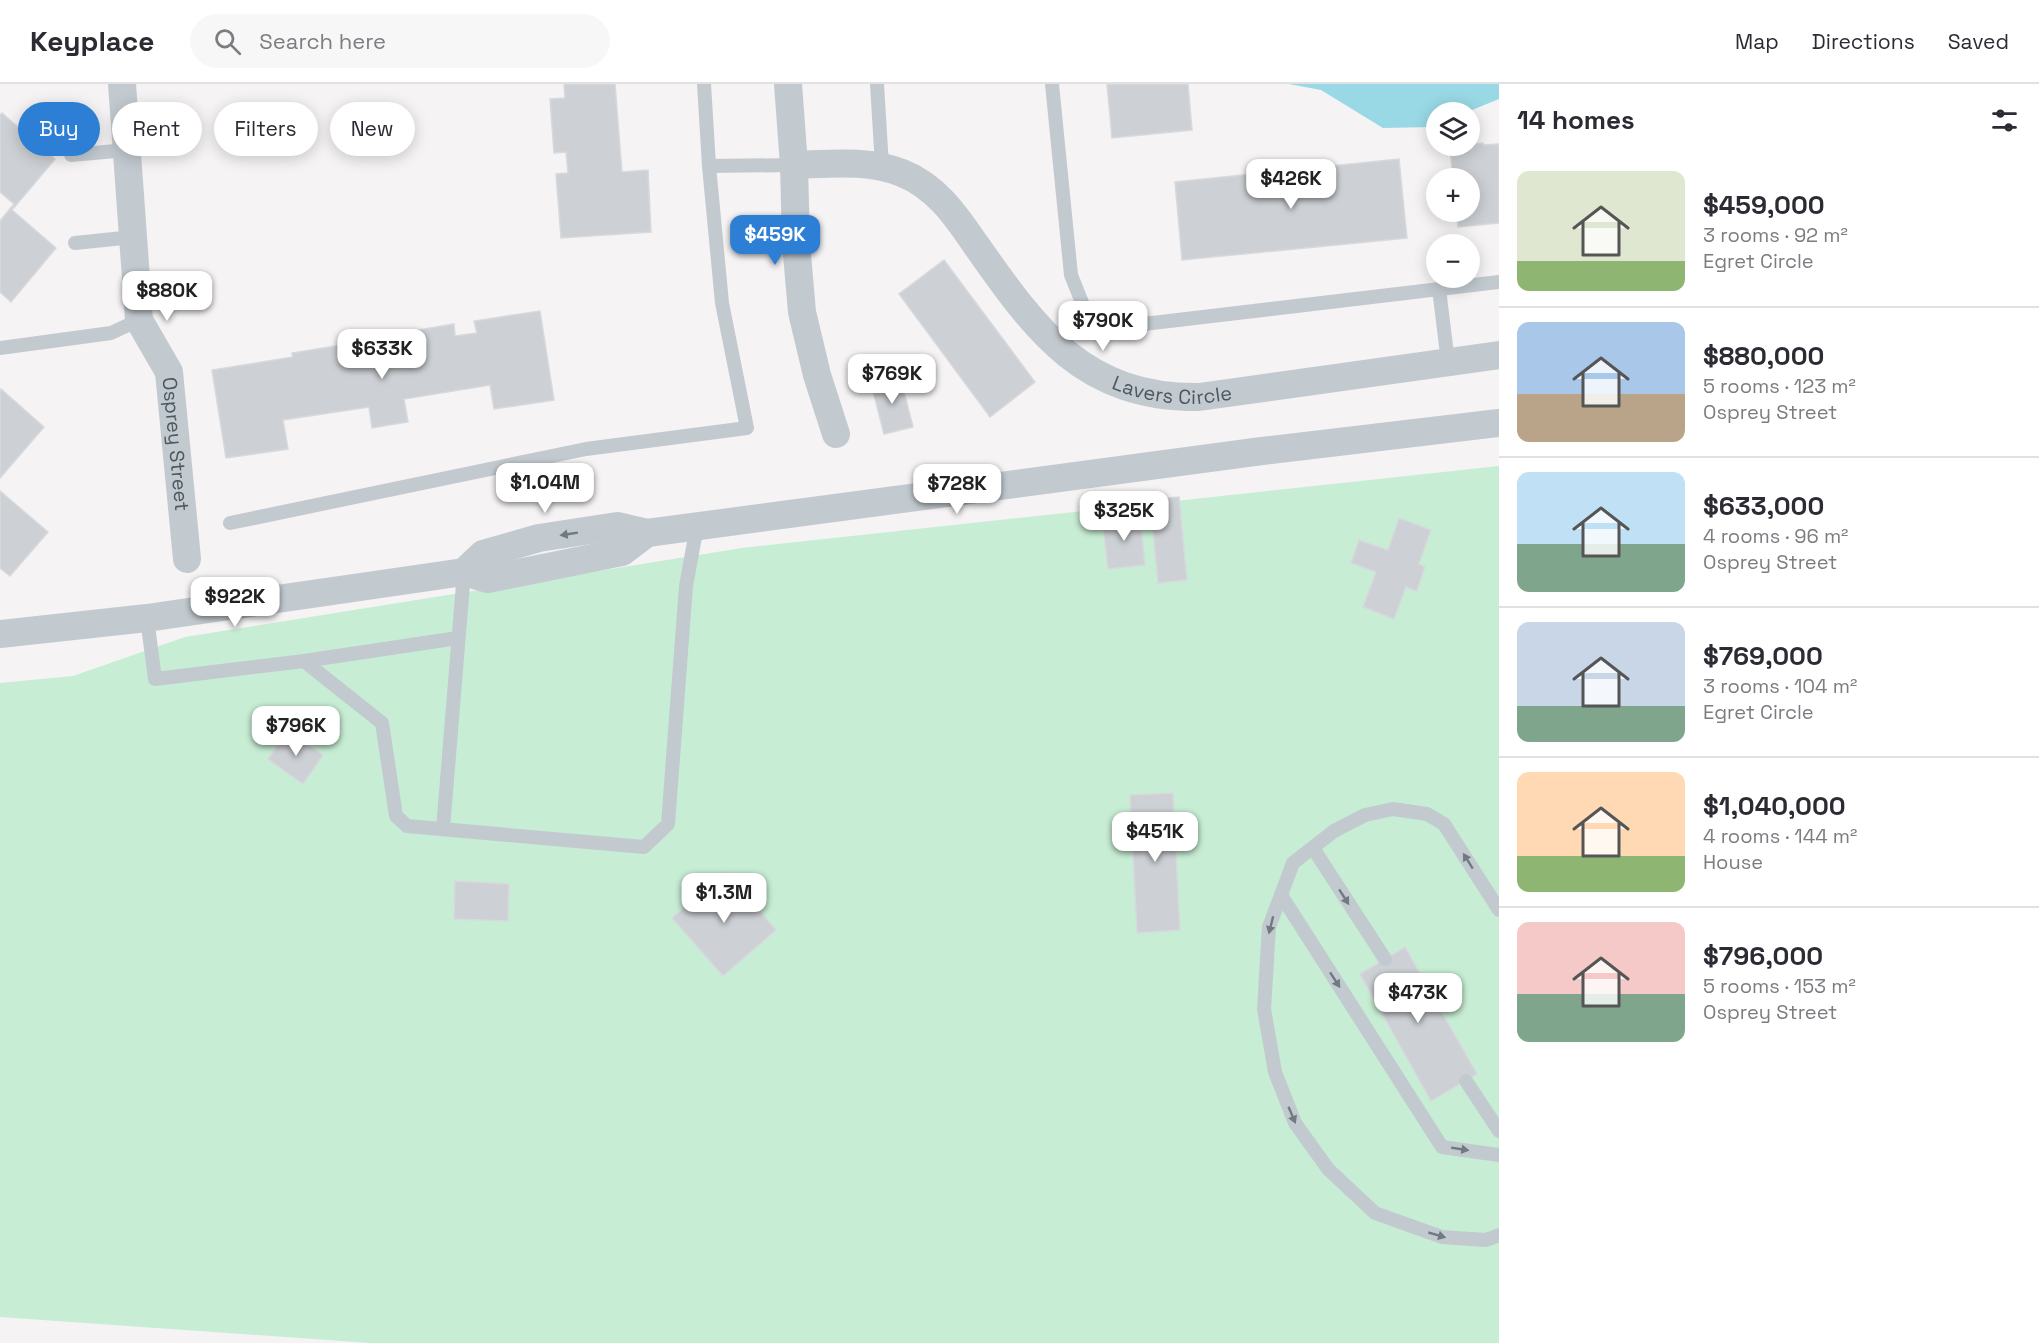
<!DOCTYPE html>
<html lang="en">
<head>
<meta charset="utf-8">
<style>
  body { margin:0; font-family:"Space Grotesk",sans-serif; background:#f7f7f7; color:#2b2b33; height:100vh; display:flex; flex-direction:column; font-size:22px; white-space:nowrap }
  * { box-sizing:border-box; margin:0 }
  p { font-size:20px; color:#7c7c81 }
  .icon { flex:none; width:33px; height:33px; fill:none; stroke:currentColor; stroke-width:2; stroke-linecap:round; stroke-linejoin:round }
  .map { position:relative; flex:1; overflow:hidden }
  .side { display:flex; flex-direction:column; background:#fff; width:540px }
  .side>* { flex:none }
  .guide { position:absolute; left:18px; top:18px; width:570px; height:54px; display:flex; gap:12px }
  .fabs { position:absolute; left:1426px; top:18px; display:grid; gap:12px }
  .fabs a { display:grid; place-items:center; width:54px; height:54px; border-radius:50%; background:#fff; box-shadow:0 3px 15px #0003; font-size:30px }
  .price { position:absolute; translate:-50% -51px; padding:0 14px; border-radius:12px; background:#fff; color:#222; font-size:20px; line-height:39px; filter:drop-shadow(0 2px 3px #0008) }
  .price::after { content:''; position:absolute; left:50%; top:36px; width:18px; height:14px; margin-left:-9px; background:inherit; clip-path:polygon(0 0,100% 0,50% 100%) }
  .price.active { background:#2d7fd5; color:#fff }
  ul { padding:0; list-style:none }
  li { display:flex; align-items:center; gap:18px; height:150px; padding:0 18px }
  li+li { border-top:2px solid #e1e1e2 }
  li span { display:grid; place-items:center; flex:none; width:168px; height:120px; border-radius:12px; color:#555 }
  li>.icon { margin-inline-start:auto }
  span .icon { width:72px; height:72px; fill:#fffc; stroke-width:1 }
  li b { font-size:26px }
  h2 { display:flex; justify-content:space-between; align-items:center; height:72px; padding:0 18px; font-size:26px }
  .pill { padding:0 21px; border-radius:27px; background:#fff; box-shadow:0 3px 15px #0003; font-size:21px; line-height:54px }
  .pill.active { background:#2d7fd5; color:#fff }
  header { display:flex; align-items:center; gap:36px; box-sizing:border-box; height:84px; padding:0 30px; background:#fff; border-bottom:2px solid #e1e1e2 }
  header strong { font-size:28px }
  nav { display:flex; gap:33px; margin-inline-start:auto; font-size:21px }
  .search { width:420px; height:54px; background:#f7f7f7; display:flex; align-items:center; gap:15px; box-sizing:border-box; padding:0 21px; border-radius:33px; color:#7c7c81; font-size:22px }
  main { display:flex; flex:1; min-height:0 }
  .map>svg:first-child { display:block }
  .green { fill:#c7edd4 }
  .water { fill:#98d9e5 }
  .building { fill:#cdd0d4; stroke:#d7d9dd; stroke-width:1.5 }
  .lines { fill:none; stroke-linecap:round; stroke-linejoin:round }
  .lane { stroke:#c2cad0; stroke-width:14 }
  .street { stroke:#c2cad0; stroke-width:28 }
  .oneway { fill:#6f7a81 }
  .labels { text-anchor:middle; dominant-baseline:central; stroke-width:4.5; stroke-linejoin:round; paint-order:stroke }
  .street-label { font-size:20px; fill:#4c575f; stroke:#fff }
</style>
</head>
<body>
<header>
<strong>Keyplace</strong>
<div class="search"><svg class="icon" aria-label="search" viewBox="0 0 24 24"><circle cx="10" cy="10" r="6"/><path d="M15 15l6 6"/></svg>Search here</div>
<nav><a>Map</a><a>Directions</a><a>Saved</a></nav>
</header>
<main>
<div class="map">
<svg width="1499" height="1259" viewBox="0 0 1499 1259">
  <rect width="100%" height="100%" fill="#f5f3f3"/>
  <polygon class="green" points="1499,382 1499,1259 370,1259 0,1233 0,599 73,592 185,553 742,464"/>
  <polygon class="water" points="1289,0 1499,0 1499,15 1467,28 1437,28 1437,41 1433,43 1383,44 1321,6"/>
  <g class="building">
    <polygon points="564,0 615,0 622,88 648,86 651,148 561,154 556,90 568,89 566,68 554,69 550,15 565,14"/>
    <polygon points="1107,0 1188,0 1192,46 1112,54"/>
    <polygon points="2,29 55,75 12,126 56,164 11,218 0,208 0,137 14,120 0,108 0,31"/>
    <polygon points="1483,59 1483,61 1499,60 1499,139 1458,143 1457,128 1470,128 1470,94 1453,94 1450,63"/>
    <polygon points="1399,75 1407,154 1182,176 1175,98"/>
    <polygon points="944,176 1035,298 990,333 899,210"/>
    <polygon points="540,227 554,316 494,325 490,301 404,315 408,338 372,344 369,323 283,336 288,365 226,374 212,286 293,273 292,269 347,260 349,272 403,263 401,249 454,240 455,252 477,249 474,237"/>
    <polygon points="900,292 913,343 884,350 871,299"/>
    <polygon points="1,305 44,343 0,394 0,306"/>
    <polygon points="0,407 48,448 10,492 0,484"/>
    <polygon points="1179,413 1187,496 1158,499 1150,416"/>
    <polygon points="1140,431 1145,481 1108,485 1102,435"/>
    <polygon points="1399,434 1431,446 1419,480 1425,483 1417,507 1406,503 1394,535 1363,523 1376,488 1351,479 1359,456 1388,466"/>
    <polygon points="288,646 323,671 303,700 268,675"/>
    <polygon points="1173,709 1180,846 1137,849 1130,711"/>
    <polygon points="726,788 776,846 723,892 672,834"/>
    <polygon points="455,797 509,800 508,837 454,835"/>
    <polygon points="1405,863 1477,990 1431,1017 1360,890"/>
  </g>
  <g class="lines">
    <g class="lane">
      <polyline points="877,0 882,82"/>
      <polyline points="1052,0 1071,191 1087,231 1127,242 1499,198"/>
      <polyline points="71,71 127,66"/>
      <polyline points="709,82 794,81"/>
      <polyline points="75,159 133,153"/>
      <polyline points="1439,205 1448,278"/>
      <polyline points="0,264 111,249 139,236"/>
      <polyline points="230,439 586,365 747,344 722,219 709,82 704,0"/>
      <polyline points="147,534 155,595 304,577 458,554"/>
      <polyline points="304,577 382,639 396,732 407,742 644,763 668,740 686,502 697,442"/>
      <polyline points="443,745 464,488"/>
      <polyline points="1313,764 1385,875"/>
      <polyline points="1281,811 1442,1063 1499,1071"/>
      <polyline points="1499,826 1444,740 1427,730 1393,725 1365,731 1334,747 1293,779 1269,843 1264,925 1275,988 1295,1039 1328,1085 1375,1129 1442,1153 1486,1156 1499,1151"/>
      <polyline points="1466,997 1499,1047"/>
    </g>
    <g class="street">
      <path id="s1" d="M122 0 139 236 169 288 187 475"/>
      <polyline points="788,0 794,81 796,159 802,228 817,291 836,350"/>
      <path id="s2" d="M794 81C829 80 868 75 902 89 937 103 956 132 976 161 1037 248 1084 314 1199 313L1499 271"/>
      <polyline points="464,488 483,470 539,454 617,442 647,449 1262,367 1499,339"/>
      <polyline points="0,550 147,534 464,488 488,495 622,468 647,449"/>
    </g>
  </g>
  <defs><path id="oneway-solid" d="M-6-.8H1V-3.2L6.5 0L1 3.2V.8H-6Z" transform="scale(1.5)"/></defs>
  <g class="oneway">
    <use href="#oneway-solid" transform="translate(569 450) rotate(171)"/>
    <use href="#oneway-solid" transform="translate(1468 777) rotate(-122)"/>
    <use href="#oneway-solid" transform="translate(1344 813) rotate(57)"/>
    <use href="#oneway-solid" transform="translate(1271 841) rotate(104)"/>
    <use href="#oneway-solid" transform="translate(1335 896) rotate(57)"/>
    <use href="#oneway-solid" transform="translate(1292 1031) rotate(67)"/>
    <use href="#oneway-solid" transform="translate(1460 1065) rotate(9)"/>
    <use href="#oneway-solid" transform="translate(1437 1151) rotate(16)"/>
  </g>
  <g class="labels">
    <g class="street-label">
      <text stroke="none"><textPath href="#s2" startOffset="471">Lavers Circle</textPath></text>
      <text stroke="none"><textPath href="#s1" startOffset="369">Osprey Street</textPath></text>
    </g>
  </g>
</svg>
<div class="fabs">
<a><svg class="icon" aria-label="layers" viewBox="0 0 24 24"><path d="M12 4l9 5-9 5-9-5zM3 14l9 5 9-5"/></svg></a>
<a>+</a>
<a>−</a>
</div>
<b class="price" style="left:1291px;top:126px">$426K</b>
<b class="price active" style="left:775px;top:182px">$459K</b>
<b class="price" style="left:167px;top:238px">$880K</b>
<b class="price" style="left:1103px;top:268px">$790K</b>
<b class="price" style="left:382px;top:296px">$633K</b>
<b class="price" style="left:892px;top:321px">$769K</b>
<b class="price" style="left:545px;top:430px">$1.04M</b>
<b class="price" style="left:957px;top:431px">$728K</b>
<b class="price" style="left:1124px;top:458px">$325K</b>
<b class="price" style="left:235px;top:544px">$922K</b>
<b class="price" style="left:296px;top:673px">$796K</b>
<b class="price" style="left:1155px;top:779px">$451K</b>
<b class="price" style="left:724px;top:840px">$1.3M</b>
<b class="price" style="left:1418px;top:940px">$473K</b>
<div class="guide">
<a class="pill active">Buy</a>
<a class="pill">Rent</a>
<a class="pill">Filters</a>
<a class="pill">New</a>
</div>
</div>
<section class="side">
<h2>14 homes<svg class="icon" aria-label="filters" viewBox="0 0 24 24"><path d="M4 7h16M4 17h16"/><circle cx="9" cy="7" r="2"/><circle cx="15" cy="17" r="2"/></svg></h2>
<ul>
<li><span style="background:linear-gradient(#dfe7d0 75%,#8fb573 0)"><svg class="icon" aria-label="home" viewBox="0 0 24 24"><path d="M3 11l9-7 9 7M6 9v11h12V9"/></svg></span><div><b>$459,000</b><p>3 rooms · 92 m²</p><p>Egret Circle</p></div></li>
<li><span style="background:linear-gradient(#a9c7e8 60%,#b9a48a 0)"><svg class="icon" aria-label="home" viewBox="0 0 24 24"><path d="M3 11l9-7 9 7M6 9v11h12V9"/></svg></span><div><b>$880,000</b><p>5 rooms · 123 m²</p><p>Osprey Street</p></div></li>
<li><span style="background:linear-gradient(#bfe0f5 60%,#7fa58c 0)"><svg class="icon" aria-label="home" viewBox="0 0 24 24"><path d="M3 11l9-7 9 7M6 9v11h12V9"/></svg></span><div><b>$633,000</b><p>4 rooms · 96 m²</p><p>Osprey Street</p></div></li>
<li><span style="background:linear-gradient(#c9d6e8 70%,#7fa58c 0)"><svg class="icon" aria-label="home" viewBox="0 0 24 24"><path d="M3 11l9-7 9 7M6 9v11h12V9"/></svg></span><div><b>$769,000</b><p>3 rooms · 104 m²</p><p>Egret Circle</p></div></li>
<li><span style="background:linear-gradient(#ffd9b3 70%,#8fb573 0)"><svg class="icon" aria-label="home" viewBox="0 0 24 24"><path d="M3 11l9-7 9 7M6 9v11h12V9"/></svg></span><div><b>$1,040,000</b><p>4 rooms · 144 m²</p><p>House</p></div></li>
<li><span style="background:linear-gradient(#f6c9c9 60%,#7fa58c 0)"><svg class="icon" aria-label="home" viewBox="0 0 24 24"><path d="M3 11l9-7 9 7M6 9v11h12V9"/></svg></span><div><b>$796,000</b><p>5 rooms · 153 m²</p><p>Osprey Street</p></div></li>
</ul>
</section>
</main>
</body>
</html>
